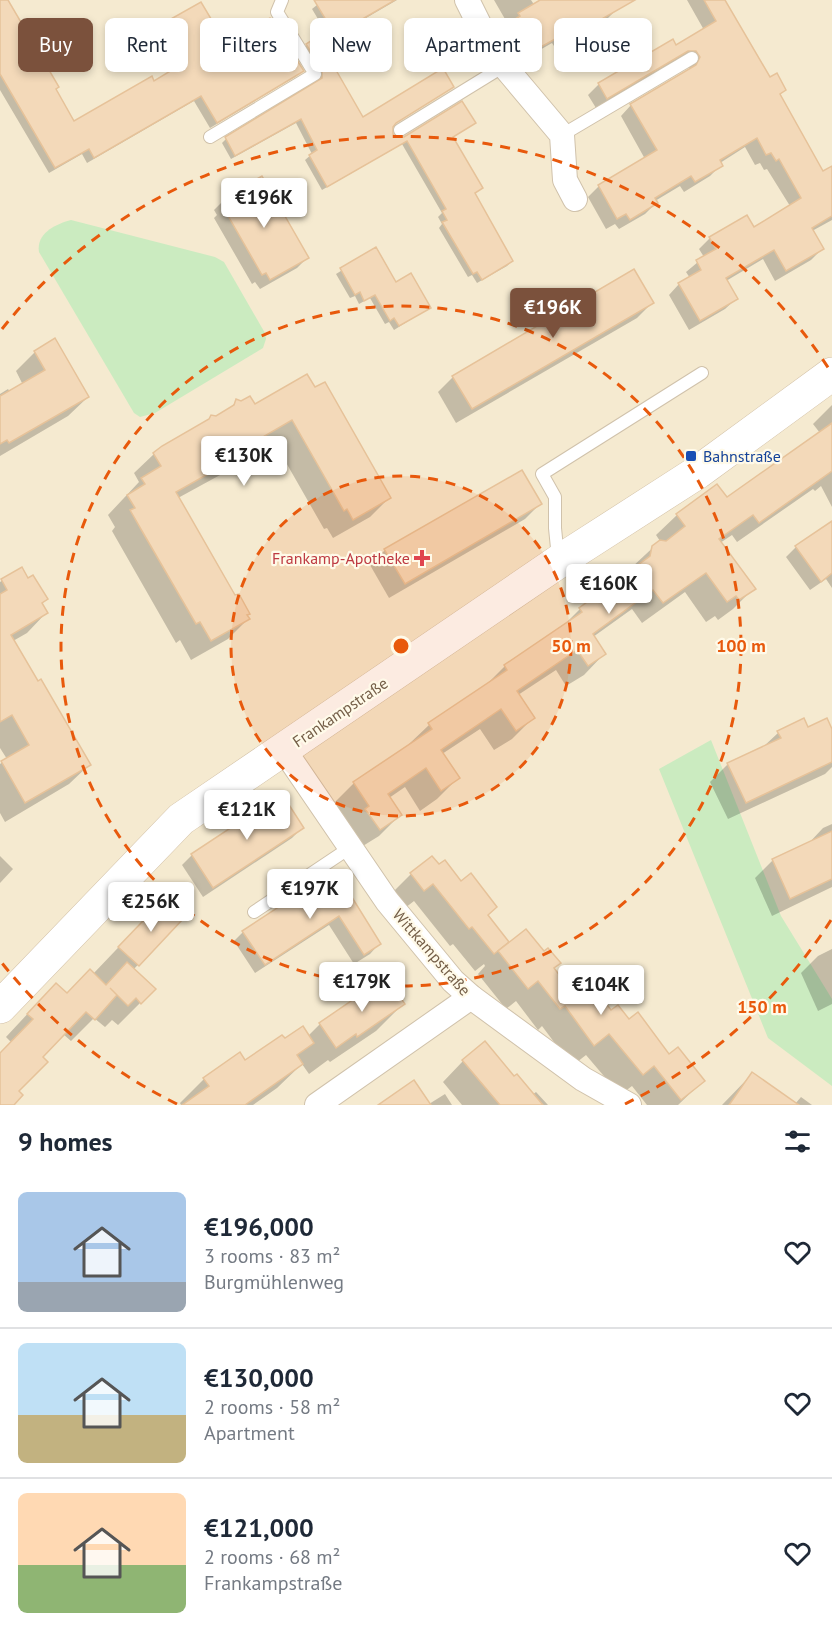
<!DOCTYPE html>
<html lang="en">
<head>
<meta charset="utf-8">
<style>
  body { margin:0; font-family:"PT Sans",sans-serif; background:#f2f2f3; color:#1f2937; height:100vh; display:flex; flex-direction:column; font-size:22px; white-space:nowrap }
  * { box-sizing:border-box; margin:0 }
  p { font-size:20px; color:#747a83 }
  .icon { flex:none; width:33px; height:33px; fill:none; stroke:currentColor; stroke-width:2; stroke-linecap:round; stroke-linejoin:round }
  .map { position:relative; height:1105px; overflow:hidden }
  .panel { display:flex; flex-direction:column; background:#fff; flex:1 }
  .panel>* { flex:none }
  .banner { position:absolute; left:18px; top:18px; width:796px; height:54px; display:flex; gap:12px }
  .price { position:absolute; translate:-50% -51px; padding:0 14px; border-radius:6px; background:#fff; color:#222; font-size:20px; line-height:39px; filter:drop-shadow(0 2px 3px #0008) }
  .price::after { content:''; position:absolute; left:50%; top:36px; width:18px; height:14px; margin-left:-9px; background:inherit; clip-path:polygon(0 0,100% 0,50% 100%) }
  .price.active { background:#7b513c; color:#fff }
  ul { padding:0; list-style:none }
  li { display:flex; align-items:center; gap:18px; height:150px; padding:0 18px }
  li+li { border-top:2px solid #e0e1e3 }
  li span { display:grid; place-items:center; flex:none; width:168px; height:120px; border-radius:9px; color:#555 }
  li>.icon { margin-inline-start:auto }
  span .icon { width:72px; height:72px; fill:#fffc; stroke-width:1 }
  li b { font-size:26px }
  h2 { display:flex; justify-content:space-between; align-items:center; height:72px; padding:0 18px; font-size:26px }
  .tag { padding:0 21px; border-radius:9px; background:#fff; box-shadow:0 3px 9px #0003; font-size:21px; line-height:54px }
  .tag.active { background:#7b513c; color:#fff }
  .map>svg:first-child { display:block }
  .residential { fill:#f5ead0 }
  .green { fill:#cbebc0 }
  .shadow { fill:#0003 }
  .building { fill:#f3d9b9; stroke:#e6c299; stroke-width:1.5 }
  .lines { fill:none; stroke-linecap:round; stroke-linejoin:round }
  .lane-casing { stroke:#d0c2ab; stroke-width:14 }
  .street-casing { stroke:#d0c2ab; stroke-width:26 }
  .secondary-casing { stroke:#d2c0a6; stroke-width:34 }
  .lane { stroke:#fff; stroke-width:12 }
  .street { stroke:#fff; stroke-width:24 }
  .secondary { stroke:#fff; stroke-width:33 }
  .ring { fill:none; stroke:#e8590c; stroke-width:3; stroke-dasharray:10 8 }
  .transit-dot { fill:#1a4fb4; stroke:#fffae9; stroke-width:2 }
  .health-dot { fill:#e0444e; stroke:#fffae9; stroke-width:2 }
  .labels { text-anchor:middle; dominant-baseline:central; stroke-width:4.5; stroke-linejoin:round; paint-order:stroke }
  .transit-label { font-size:16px; fill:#164399; stroke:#fffae9; text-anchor:start }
  .health-label { font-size:16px; fill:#be3a42; stroke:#fffae9; text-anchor:end }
  .street-label { font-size:16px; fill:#755f48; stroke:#fffae9 }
  .centre { fill:#e8590c; stroke:#fffae9; stroke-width:3 }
  .ring-label { font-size:18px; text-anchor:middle; font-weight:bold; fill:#e8590c; stroke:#fffae9; stroke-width:4.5; stroke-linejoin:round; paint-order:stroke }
</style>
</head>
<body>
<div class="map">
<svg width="832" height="1105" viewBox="0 0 832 1105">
  <rect width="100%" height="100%" fill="#fdf7e2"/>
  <rect class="residential" x="0" y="0" width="832" height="1105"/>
  <g class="green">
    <path d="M71 220 215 257 224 262 265 333 266 339 263 348 155 413 140 417 134 413 39 252C36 233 56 224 71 220Z"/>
    <polygon points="711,740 781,916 832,999 832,1086 768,1038 659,769"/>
  </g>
  <g class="shadow">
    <polygon points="0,0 6,0 74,123 181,67 164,38 168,34 164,27 170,21 225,46 302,71 295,77 210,128 194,101 87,163 82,154 49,173 0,90"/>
    <polygon points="317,0 397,0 330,39 312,9 317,5"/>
    <polygon points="494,0 531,0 537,9 556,0 620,0 616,10 605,21 556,49 552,43 519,62 502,33 509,26"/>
    <polygon points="687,0 725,0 723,1 823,173 832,168 832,220 812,231 822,249 811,260 775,281 763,259 726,281 736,299 725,309 689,330 669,295 679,284 690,278 686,272 704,257 699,249 710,238 753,229 790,206 767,169 764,170 760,163 755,165 745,147 720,163 721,165 710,176 684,192 680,186 655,201 656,203 645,214 619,229 615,224 606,229 588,197 599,186 645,159 621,116 631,105 690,69 685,61 596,108 588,95 599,84 675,47 704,30"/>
    <polygon points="307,45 362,119 452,87 391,126 391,134 396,139 474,123 452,138 473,194 512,261 507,266 477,283 472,275 468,277 439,228 442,224 438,217 442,213 402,144 322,190 305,160 312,154 296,123 231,159 222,143 226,139 318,83 318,75 302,49"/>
    <polygon points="224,200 307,258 297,268 260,289 255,282 252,284 214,218 217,215 214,210"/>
    <polygon points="376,249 395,284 429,308 394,330 389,322 385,324 370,298 359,304 355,296 350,298 336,274"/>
    <polygon points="652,303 637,318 456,423 438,392 453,377"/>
    <polygon points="35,352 88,397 68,416 0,456 0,394 8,389 10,392 23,385 16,371"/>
    <polygon points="307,376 390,497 370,517 333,538 327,528 324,529 272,438 258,447 242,463 178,498 248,619 228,639 191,660 180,640 176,643 112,531 115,527 108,515 139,482 134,473 154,454 227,411 237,401 254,406"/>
    <polygon points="832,405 832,507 821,486 815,491 813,489 737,542 732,535 720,543 754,588 733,609 718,620 715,616 706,622 685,592 642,623 632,609 593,637 604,654 584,675 566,686 556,670 518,695 533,718 512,739 494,750 480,729 442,754 458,778 437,799 420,811 405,787 389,798 400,815 379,836 358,849 333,804 354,783 408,745 429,725 484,687 505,666 561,628 580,609 630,572 631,568 660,541 656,535 677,515 727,499 820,433 813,424"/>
    <polygon points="540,504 525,519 389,598 370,565 385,550"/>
    <polygon points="827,526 832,533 832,588 826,579 810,590 786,557 796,547"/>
    <polygon points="21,569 46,613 27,633 13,641 89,765 69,784 5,822 0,813 0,764 7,759 0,748 0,582"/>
    <polygon points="808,729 832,732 832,767 825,774 728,819 710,782 728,764 763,747 778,733"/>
    <polygon points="282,796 302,828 292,838 203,897 182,865 192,855"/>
    <polygon points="832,824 832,887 772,916 755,878 773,860 808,844 823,828"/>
    <polygon points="0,856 13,869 0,883"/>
    <polygon points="432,858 487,916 504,948 553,969 576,999 628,1021 669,1056 703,1081 678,1105 647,1105 632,1086 620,1095 586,1055 572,1066 542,1026 538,1030 516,1001 506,1009 478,974 485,966 484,964 475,971 453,944 450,946 414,901 405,908 393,892 411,874"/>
    <polygon points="335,872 379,944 370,954 354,964 329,925 255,973 234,941 243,932"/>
    <polygon points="181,919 133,970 140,1003 118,1025 112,1020 105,1027 94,1018 71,1041 63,1034 41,1057 17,1091 21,1095 12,1105 0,1105 0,1054 11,1042 6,1037 33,1008 67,995 93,974 136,929"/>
    <polygon points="832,949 832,1004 818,1011 801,973 818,956"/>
    <polygon points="403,1004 376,1031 330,1062 328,1060 309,1074 302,1064 277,1088 253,1105 181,1105 180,1103 204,1079 308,1036 320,1024"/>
    <polygon points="463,1061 514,1078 532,1095 536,1092 548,1105 462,1105 443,1082"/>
    <polygon points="752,1074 795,1104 801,1097 812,1105 722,1105"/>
    <polygon points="414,1082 429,1104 445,1094 452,1105 381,1105"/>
  </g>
  <g class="building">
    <polygon points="0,0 8,0 59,87 56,89 74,121 152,76 154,81 187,61 170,31 174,28 169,20 201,2 226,44 270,18 304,71 217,123 201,96 94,158 89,149 55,168 0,74"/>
    <polygon points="314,0 395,0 335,35"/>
    <polygon points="540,0 635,0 567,39 564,34 530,53 512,21 520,16 518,13"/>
    <polygon points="704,0 725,0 770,77 777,73 786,90 780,94 823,171 832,166 832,216 812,228 824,249 786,271 774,250 726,278 738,299 700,321 678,283 701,270 696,260 716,249 709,237 747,215 754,227 801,198 779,159 776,161 771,153 766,155 757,138 720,160 723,166 695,182 691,176 655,198 658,203 630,220 626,214 617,219 598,185 657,150 630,104 696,65 700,57 696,51 688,51 607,99 598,83 673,39 676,45 716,21"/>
    <polygon points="317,37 363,117 443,68 454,87 396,123 393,127 393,134 397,137 404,137 462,101 476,123 453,137 483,188 475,193 513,261 482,280 477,272 473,274 442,222 447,220 442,211 446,209 407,141 327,187 309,155 317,150 301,119 235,156 225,137 322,78 322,70 306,44"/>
    <polygon points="262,176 309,258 270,280 266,273 262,275 223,207 227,205 223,199"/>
    <polygon points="376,247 396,282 411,273 431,308 399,326 394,318 390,321 375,295 364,301 360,292 355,295 340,268"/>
    <polygon points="634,269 654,303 472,409 452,376"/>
    <polygon points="55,338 89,397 9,443 7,440 0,444 0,396 45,370 34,351"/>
    <polygon points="307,374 315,387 325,382 391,498 353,520 347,509 344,511 292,420 261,438 263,443 176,492 235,595 239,594 250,614 247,615 250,619 211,641 200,622 196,624 142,531 130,510 135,508 127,495 145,484 141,478 161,466 153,453 162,446 209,419 211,415 216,416 234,405 236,399 241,401 250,396 255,404"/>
    <polygon points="832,423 832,471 759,523 753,515 719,539 756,589 739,600 736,596 727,602 706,573 663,603 653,590 593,634 606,654 588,666 577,650 517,691 535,718 516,731 501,709 441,750 460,778 441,791 426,768 388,794 402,815 380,830 365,809 369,806 353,782 432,729 428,723 507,670 504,665 582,612 579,608 650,556 652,546 660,540 666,541 685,526 676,514 717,484 727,497"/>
    <polygon points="522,470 542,504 405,584 384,549"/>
    <polygon points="832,521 832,573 821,582 795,546"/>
    <polygon points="22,567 28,578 33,575 48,599 42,603 48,613 11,635 38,681 41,679 91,765 25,803 1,761 29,745 12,715 0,722 0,594 7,590 1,579"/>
    <polygon points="804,718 808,727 827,718 832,729 832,762 746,803 727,763 781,738 777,731"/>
    <polygon points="282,794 304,828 213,888 191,854"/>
    <polygon points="832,831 832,879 790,899 772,859"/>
    <polygon points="432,856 439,864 445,860 461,881 471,873 497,907 488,915 509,942 494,954 472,927 469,929 433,884 424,891 410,873"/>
    <polygon points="335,870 381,944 364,955 339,916 265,965 242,931"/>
    <polygon points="163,900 183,919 139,966 118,947"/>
    <polygon points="526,929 544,951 548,948 561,963 554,968 576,997 592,985 611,1010 618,1005 629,1019 638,1012 669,1054 678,1047 705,1081 681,1100 654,1066 643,1075 609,1034 594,1046 565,1006 560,1009 538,981 528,989 498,951"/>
    <polygon points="127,962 156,989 141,1004 136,998 128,1006 110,988 117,995 95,1020 86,1012 43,1057 48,1062 19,1091 23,1095 14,1105 0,1105 0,1053 33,1019 27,1014 56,983 67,993 90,969 106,985"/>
    <polygon points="386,977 405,1004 357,1037 356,1034 336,1048 319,1023"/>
    <polygon points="303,1026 314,1043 297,1055 303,1064 245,1105 182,1105 209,1086 203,1078 240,1052 245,1060 282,1035 285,1038"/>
    <polygon points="485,1041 514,1076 517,1074 543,1105 500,1105 462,1060"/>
    <polygon points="752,1072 799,1105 729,1105"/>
    <polygon points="414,1080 431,1105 378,1105"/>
  </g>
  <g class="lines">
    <defs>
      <g id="lane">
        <polyline points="400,130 504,66"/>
        <polyline points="562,135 692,58"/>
        <polyline points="210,137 315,74 277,12 282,0"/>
        <polyline points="558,558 555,528 555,497 542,474 702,373"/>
        <polyline points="254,912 351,847"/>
      </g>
      <g id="street">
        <polyline points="467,0 482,30 504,66 562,135 565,180 575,199"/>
        <polyline points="284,750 387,901 453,981 471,997 583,1079 629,1105"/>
        <polyline points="317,1105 471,997"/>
      </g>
      <polyline id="secondary" points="0,1007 181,819 558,562 698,472 832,374"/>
    </defs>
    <use href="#lane" class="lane-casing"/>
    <use href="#street" class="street-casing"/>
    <use href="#secondary" class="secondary-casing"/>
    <use href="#lane" class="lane"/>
    <use href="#street" class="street"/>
    <use href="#secondary" class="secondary"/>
  </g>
  <circle cx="401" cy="646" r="170" fill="#e8590c" fill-opacity=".12"/>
  <g class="ring">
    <circle cx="401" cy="646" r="170"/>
    <circle cx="401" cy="646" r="340"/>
    <path d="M831 920A510 510 0 0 1 625 1104M177 1104A510 510 0 0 1 2 963M2 329A510 510 0 0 1 831 372"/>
  </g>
  <rect class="transit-dot" x="685" y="450" width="12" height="12" rx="3"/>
  <path class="health-dot" d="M419 549h6v6h6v6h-6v6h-6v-6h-6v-6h6z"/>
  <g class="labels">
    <g class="transit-label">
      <text x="703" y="456">Bahnstraße</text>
    </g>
    <g class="health-label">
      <text x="410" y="558">Frankamp-Apotheke</text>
    </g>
    <g class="street-label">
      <text transform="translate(340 712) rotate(-34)">Frankampstraße</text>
      <text transform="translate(432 952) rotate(49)">Wittkampstraße</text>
    </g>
  </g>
  <circle cx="401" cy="646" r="9" class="centre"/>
  <g class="ring-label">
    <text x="571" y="652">50 m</text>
    <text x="741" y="652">100 m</text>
    <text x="762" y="1013">150 m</text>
  </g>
</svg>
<b class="price" style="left:264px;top:229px">€196K</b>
<b class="price active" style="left:553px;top:339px">€196K</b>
<b class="price" style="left:244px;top:487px">€130K</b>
<b class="price" style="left:609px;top:615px">€160K</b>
<b class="price" style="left:247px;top:841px">€121K</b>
<b class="price" style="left:310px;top:920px">€197K</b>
<b class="price" style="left:151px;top:933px">€256K</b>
<b class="price" style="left:362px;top:1013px">€179K</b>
<b class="price" style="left:601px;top:1016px">€104K</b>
<div class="banner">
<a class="tag active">Buy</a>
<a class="tag">Rent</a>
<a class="tag">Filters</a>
<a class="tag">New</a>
<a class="tag">Apartment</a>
<a class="tag">House</a>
</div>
</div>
<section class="panel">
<h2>9 homes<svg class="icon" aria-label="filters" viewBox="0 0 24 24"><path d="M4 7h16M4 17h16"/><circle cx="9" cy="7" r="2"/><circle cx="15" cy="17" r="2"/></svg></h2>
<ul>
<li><span style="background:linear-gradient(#a9c7e8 75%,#9aa5b1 0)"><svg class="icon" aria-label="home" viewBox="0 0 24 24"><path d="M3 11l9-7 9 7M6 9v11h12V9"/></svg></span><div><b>€196,000</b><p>3 rooms · 83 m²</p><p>Burgmühlenweg</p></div><svg class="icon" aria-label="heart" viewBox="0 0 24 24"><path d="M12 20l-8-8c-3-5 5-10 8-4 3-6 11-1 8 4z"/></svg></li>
<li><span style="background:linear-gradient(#bfe0f5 60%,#c2b280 0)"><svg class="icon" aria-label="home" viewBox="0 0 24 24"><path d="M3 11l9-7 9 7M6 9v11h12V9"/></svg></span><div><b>€130,000</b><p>2 rooms · 58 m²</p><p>Apartment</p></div><svg class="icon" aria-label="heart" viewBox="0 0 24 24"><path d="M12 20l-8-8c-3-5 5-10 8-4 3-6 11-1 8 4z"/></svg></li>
<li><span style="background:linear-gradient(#ffd9b3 60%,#8fb573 0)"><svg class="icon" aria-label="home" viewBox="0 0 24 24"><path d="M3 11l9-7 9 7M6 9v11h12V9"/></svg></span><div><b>€121,000</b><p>2 rooms · 68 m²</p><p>Frankampstraße</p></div><svg class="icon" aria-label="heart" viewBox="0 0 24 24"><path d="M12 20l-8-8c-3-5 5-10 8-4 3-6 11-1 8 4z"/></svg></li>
</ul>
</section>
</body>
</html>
